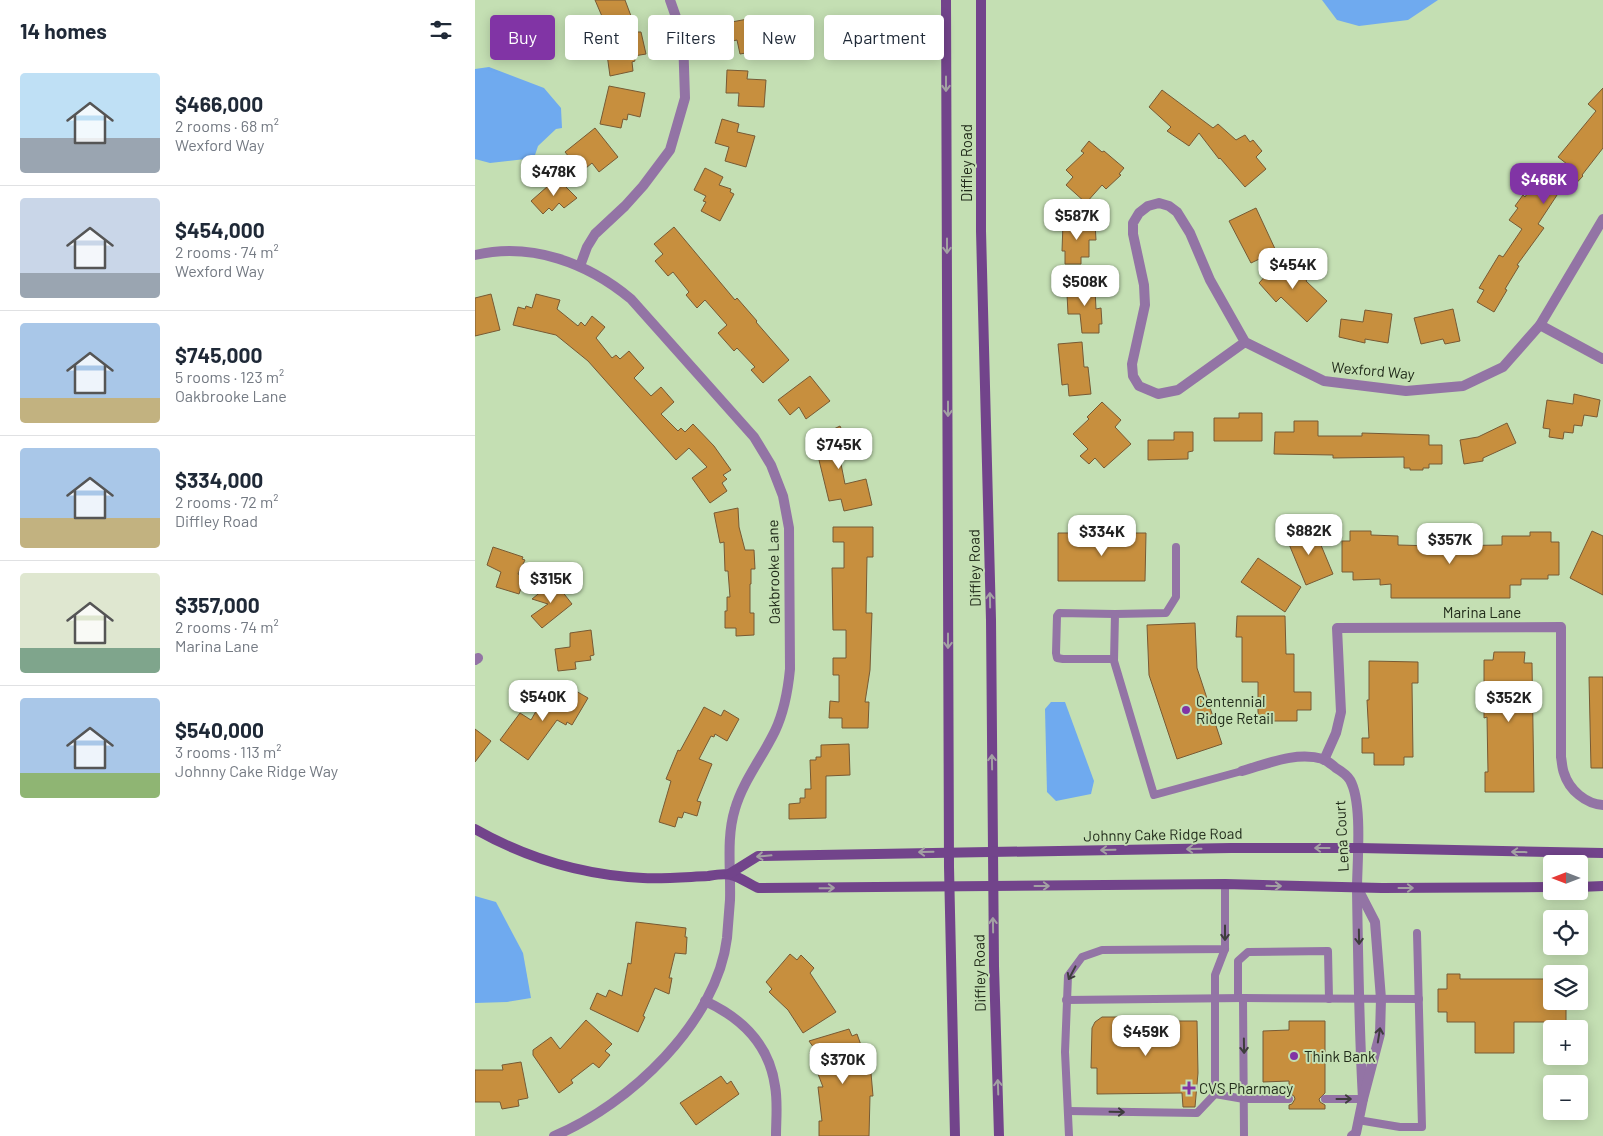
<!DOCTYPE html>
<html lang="en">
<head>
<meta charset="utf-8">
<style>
  body { margin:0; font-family:Barlow,sans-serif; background:#f2f2f3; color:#1f2937; height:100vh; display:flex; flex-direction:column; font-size:19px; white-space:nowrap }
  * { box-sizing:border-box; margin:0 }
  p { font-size:16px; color:#747a83 }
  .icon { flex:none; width:28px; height:28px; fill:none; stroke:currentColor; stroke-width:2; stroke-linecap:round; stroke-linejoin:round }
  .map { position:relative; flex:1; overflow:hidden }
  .drawer { display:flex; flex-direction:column; background:#fff; width:475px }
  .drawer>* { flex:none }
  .banner { position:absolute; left:15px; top:15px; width:475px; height:45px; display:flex; gap:10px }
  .needle { width:32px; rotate:270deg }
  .tools { position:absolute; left:1068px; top:855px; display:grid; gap:10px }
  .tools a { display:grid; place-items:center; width:45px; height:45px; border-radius:5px; background:#fff; box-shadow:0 2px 12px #0003; font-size:25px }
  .price { position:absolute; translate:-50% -42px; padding:0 11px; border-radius:10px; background:#fff; color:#222; font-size:16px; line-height:32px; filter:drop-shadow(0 1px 2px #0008) }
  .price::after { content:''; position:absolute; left:50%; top:30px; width:15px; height:11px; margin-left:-8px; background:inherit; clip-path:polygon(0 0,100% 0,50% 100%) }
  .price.active { background:#8134a5; color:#fff }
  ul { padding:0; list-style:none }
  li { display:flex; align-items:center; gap:15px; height:125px; padding:0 20px }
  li+li { border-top:1px solid #e0e1e3 }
  li span { display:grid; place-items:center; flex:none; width:140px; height:100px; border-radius:5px; color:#555 }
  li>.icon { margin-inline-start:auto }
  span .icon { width:60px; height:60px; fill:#fffc; stroke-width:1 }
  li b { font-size:21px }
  h2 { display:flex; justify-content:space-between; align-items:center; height:60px; padding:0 20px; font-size:21px }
  .pill { padding:0 18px; border-radius:5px; background:#fff; box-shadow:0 2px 12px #0003; font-size:18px; line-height:45px }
  .pill.active { background:#8134a5; color:#fff }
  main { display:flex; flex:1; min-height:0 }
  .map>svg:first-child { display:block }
  .water { fill:#6faaef }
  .building { fill:#c78f3e; stroke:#775a34 }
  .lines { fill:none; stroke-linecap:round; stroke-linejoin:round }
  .lane { stroke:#9374a5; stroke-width:8 }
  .street { stroke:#9374a5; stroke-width:10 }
  .secondary { stroke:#72448b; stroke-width:10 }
  .oneway { stroke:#a3a1a3 }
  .oneway2 { stroke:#3e3d3d }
  .poi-dot { fill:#8134a5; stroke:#c4dfb3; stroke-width:2 }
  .labels { text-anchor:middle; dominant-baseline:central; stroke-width:4; stroke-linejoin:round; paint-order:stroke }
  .street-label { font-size:15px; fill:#212b1a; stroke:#c4dfb3 }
  .poi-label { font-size:15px; fill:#212b1a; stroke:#c4dfb3; text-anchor:start }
</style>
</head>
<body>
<main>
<section class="drawer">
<h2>14 homes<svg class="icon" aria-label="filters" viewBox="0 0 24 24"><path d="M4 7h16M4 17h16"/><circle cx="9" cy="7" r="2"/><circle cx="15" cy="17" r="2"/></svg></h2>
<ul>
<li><span style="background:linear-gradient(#bfe0f5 65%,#9aa5b1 0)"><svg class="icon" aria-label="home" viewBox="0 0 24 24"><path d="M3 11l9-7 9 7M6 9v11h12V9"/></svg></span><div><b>$466,000</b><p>2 rooms · 68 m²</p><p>Wexford Way</p></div></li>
<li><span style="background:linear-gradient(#c9d6e8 75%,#9aa5b1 0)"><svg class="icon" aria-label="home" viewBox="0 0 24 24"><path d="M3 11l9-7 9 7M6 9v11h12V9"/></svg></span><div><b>$454,000</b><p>2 rooms · 74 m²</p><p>Wexford Way</p></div></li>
<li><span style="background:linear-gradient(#a9c7e8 75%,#c2b280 0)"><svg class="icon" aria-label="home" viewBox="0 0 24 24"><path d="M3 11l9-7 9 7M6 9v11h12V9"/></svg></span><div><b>$745,000</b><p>5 rooms · 123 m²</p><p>Oakbrooke Lane</p></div></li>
<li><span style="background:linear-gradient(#a9c7e8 70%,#c2b280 0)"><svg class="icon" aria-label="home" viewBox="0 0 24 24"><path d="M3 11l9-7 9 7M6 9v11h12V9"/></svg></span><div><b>$334,000</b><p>2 rooms · 72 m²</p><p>Diffley Road</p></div></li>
<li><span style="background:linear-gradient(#dfe7d0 75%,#7fa58c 0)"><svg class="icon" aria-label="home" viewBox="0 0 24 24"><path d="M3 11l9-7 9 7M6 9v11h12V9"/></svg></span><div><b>$357,000</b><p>2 rooms · 74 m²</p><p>Marina Lane</p></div></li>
<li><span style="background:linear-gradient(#a9c7e8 75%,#8fb573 0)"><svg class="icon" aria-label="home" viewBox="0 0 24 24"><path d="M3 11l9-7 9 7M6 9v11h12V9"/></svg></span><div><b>$540,000</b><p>3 rooms · 113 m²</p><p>Johnny Cake Ridge Way</p></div></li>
</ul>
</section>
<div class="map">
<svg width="1128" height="1136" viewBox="0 0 1128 1136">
  <rect width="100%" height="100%" fill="#c4dfb3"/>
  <g class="water">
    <polygon points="847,0 963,0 933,20 884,26 862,20"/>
    <polygon points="14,67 69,88 86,108 87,128 81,129 63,146 59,158 15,163 0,159 0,69"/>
    <polygon points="576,702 590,702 619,781 616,794 581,801 572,792 570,709"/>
    <polygon points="0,896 21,902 48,953 56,998 32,1002 0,1003"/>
  </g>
  <g class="building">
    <polygon points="120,0 150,0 162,32 166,32 171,54 159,56 160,61 157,62 158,71 135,76 131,47 136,46 127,22 129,21"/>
    <polygon points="278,18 279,20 282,20 288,50 265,54 262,40 249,43 246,24"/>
    <polygon points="252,70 273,71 272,79 291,80 289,107 263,106 264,93 251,93"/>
    <polygon points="134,86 170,93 165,117 153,114 152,120 148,119 146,128 125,124"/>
    <polygon points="1128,88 1128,148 1107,175 1108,176 1092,193 1086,189 1063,224 1069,228 1042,265 1044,266 1030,289 1032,290 1019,312 1002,302 1009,290 1004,288 1024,255 1028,257 1047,229 1034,220 1043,208 1040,206 1048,195 1050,197 1056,188 1067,195 1092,164 1083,157 1121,111 1113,104"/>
    <polygon points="687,90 738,128 743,124 761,140 770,135 775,142 778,140 787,151 781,157 791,169 770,187 745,158 744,159 724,133 714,146 692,131 696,127 674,107"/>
    <polygon points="247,119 264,124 262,132 280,136 271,167 250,161 254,147 240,143"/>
    <polygon points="120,128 143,157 124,172 117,163 111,168 108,164 103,168 90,152"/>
    <polygon points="614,141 627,152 629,151 649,168 644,174 646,175 631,189 627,185 611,203 591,185 598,177 591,170 609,153 606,151"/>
    <polygon points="230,168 248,177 244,185 256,189 255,192 259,194 245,221 226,211 231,202 228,201 231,196 219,190"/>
    <polygon points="82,178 102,198 89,208 84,203 77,211 74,208 68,214 56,201"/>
    <polygon points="781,208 801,251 776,263 754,221"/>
    <polygon points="588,223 620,223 621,240 614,240 614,257 606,257 606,264 590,264 590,251 587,251"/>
    <polygon points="199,227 260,300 262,298 282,321 281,322 314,360 288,383 276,370 280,367 262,348 259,351 243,333 252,325 230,300 222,308 211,295 214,292 198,272 193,276 180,261 188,254 179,244"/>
    <polygon points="805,260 812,273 819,265 833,278 831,281 852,301 832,322 806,297 801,302 784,283"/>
    <polygon points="614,282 614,289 620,289 621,309 626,308 627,324 624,324 624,333 607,333 605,314 593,314 592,294 597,294 597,283"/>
    <polygon points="16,294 25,330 0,336 0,298"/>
    <polygon points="61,294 85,300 82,309 103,326 106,322 110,326 117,316 130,327 121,338 137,358 141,355 145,359 154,351 169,368 159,378 176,396 186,387 199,402 186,414 203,431 206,428 210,432 218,424 239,446 256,470 248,475 252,479 247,483 252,491 235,503 217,478 232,467 214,448 201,460 113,361 81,335 38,325 43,307 50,309 51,306 57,308"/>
    <polygon points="978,309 985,341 970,344 968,339 946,344 939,318"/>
    <polygon points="890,310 917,314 913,343 890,339 890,343 864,337 866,319 888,322"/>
    <polygon points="607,342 609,367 613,367 616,394 594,396 593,384 587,385 583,344"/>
    <polygon points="335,376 355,401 331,419 324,407 315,415 303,400"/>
    <polygon points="1099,394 1125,400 1122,417 1109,415 1107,426 1099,425 1098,433 1089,432 1088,439 1074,437 1075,429 1068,428 1072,400 1098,404"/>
    <polygon points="627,402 646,420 640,427 656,444 629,468 620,458 614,464 605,456 613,449 598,434 614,419 612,417"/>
    <polygon points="764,413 787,413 787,441 739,441 739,418 764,418"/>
    <polygon points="819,421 843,421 843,436 887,436 887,433 954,435 954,445 967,445 967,464 954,464 954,468 948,468 948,470 935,470 935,468 929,468 929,457 858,458 858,455 799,454 800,432 819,432"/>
    <polygon points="1032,423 1041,443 1008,458 1008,461 989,464 985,440 1003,437"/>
    <polygon points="365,426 378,453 365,459 370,484 391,479 397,505 369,511 366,499 354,501 343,456 340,457 332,442"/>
    <polygon points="699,432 718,432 718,451 713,452 713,459 673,460 673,440 699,440"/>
    <polygon points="263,508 264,527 270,550 279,550 280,569 276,569 276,584 275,584 275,613 279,613 279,635 261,636 261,628 250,628 250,611 252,611 252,597 255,597 253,571 250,571 249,542 245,543 239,513"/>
    <polygon points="838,526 858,574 831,585 811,537"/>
    <polygon points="358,527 398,527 398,557 392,557 391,613 397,613 395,670 390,702 394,702 393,728 367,728 367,718 354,718 355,701 364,702 364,675 358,675 358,658 371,658 371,630 358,630 357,568 369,568 369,542 358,542"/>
    <polygon points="875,531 896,531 896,535 923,536 923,545 960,546 1027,545 1027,536 1055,536 1055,532 1076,532 1076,542 1084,542 1084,575 1073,575 1073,579 1046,579 1046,585 1035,585 1035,598 916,598 916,584 905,585 905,579 878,580 878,572 867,572 867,541 875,541"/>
    <polygon points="1117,531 1128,536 1128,595 1095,578"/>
    <polygon points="583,533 671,533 670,581 583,581"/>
    <polygon points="18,547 48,557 47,559 50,560 43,574 50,577 44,594 21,587 26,572 12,565"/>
    <polygon points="783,558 826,587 810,612 766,582"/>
    <polygon points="79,581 97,604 67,628 56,616 73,604 57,599"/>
    <polygon points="762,616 810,616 811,654 819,654 819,692 836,692 836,710 822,710 822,721 783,721 783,682 767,682 767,637 761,637"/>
    <polygon points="720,623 722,668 747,744 702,759 674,675 672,625"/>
    <polygon points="116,630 119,655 115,656 116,660 100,662 101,669 83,671 80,649 95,647 95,633"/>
    <polygon points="1019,652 1050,652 1049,663 1057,663 1059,792 1010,792 1010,772 1013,772 1012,717 1009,718 1009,660 1018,660"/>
    <polygon points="894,661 943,662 943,683 937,683 938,757 929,757 929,765 899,765 899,753 887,753 887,738 894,738 892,700 894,700"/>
    <polygon points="1114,677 1128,677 1128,768 1116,768"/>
    <polygon points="94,687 113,698 97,725 92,722 91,725 82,720 53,760 25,740 45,713 56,720 72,692 86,701"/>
    <polygon points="229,707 246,716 249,710 264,719 252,741 240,734 239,737 236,736 224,759 237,764 222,801 226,802 222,816 209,812 207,818 203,817 200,827 184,822 196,781 191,779 203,750 205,751"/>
    <polygon points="0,729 16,741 0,762"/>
    <polygon points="374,744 375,775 351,776 351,818 314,819 314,804 325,803 325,798 330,798 330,789 336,789 335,760 341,760 341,757 346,757 346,745"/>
    <polygon points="161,922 211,928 210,937 212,937 211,954 200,953 194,978 197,978 194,994 180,988 168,1016 170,1017 163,1032 115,1009 122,993 131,997 134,990 147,996 153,963 156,964"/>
    <polygon points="315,954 322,960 326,955 339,968 335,973 361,1012 328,1033 313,1010 294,992 297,989 291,982"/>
    <polygon points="972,974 985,974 985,979 1076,979 1076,1001 1091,1001 1091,1022 1039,1022 1039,1053 1000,1053 1000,1022 972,1022 972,1012 963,1012 963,989 972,989"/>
    <polygon points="627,1017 667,1017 667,1021 722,1021 723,1073 720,1107 708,1107 707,1093 622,1094 622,1068 616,1068 617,1028 620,1022"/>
    <polygon points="111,1020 137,1044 130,1051 135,1055 124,1068 118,1063 96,1080 98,1083 84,1093 58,1055 58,1050 76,1037 85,1049"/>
    <polygon points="814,1021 850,1021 850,1093 844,1099 845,1102 850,1105 850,1109 814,1109 814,1105 817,1104 820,1099 819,1096 814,1093 814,1081 788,1082 788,1031 814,1030"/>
    <polygon points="374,1029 377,1036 382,1034 396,1073 398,1096 395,1096 394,1136 344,1136 344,1121 347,1121 343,1087 348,1087 335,1053 341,1051 334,1041"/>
    <polygon points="46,1062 53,1098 43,1100 44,1106 27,1109 25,1102 0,1102 0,1070 28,1070 27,1065"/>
    <polygon points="246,1076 252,1084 256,1081 264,1094 221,1125 205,1103"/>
  </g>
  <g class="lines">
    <g class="lane">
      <polyline points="701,547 701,597 691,613 640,614 639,661 679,795 767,771"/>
      <polyline points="639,659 588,659 582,658 581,653 582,616 584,613 640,614"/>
      <polyline points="763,998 763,961 773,952 853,951 854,999"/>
      <polyline points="768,998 769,1136"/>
      <polyline points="591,1000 768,998 944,999"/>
      <polyline points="740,1094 769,1099 814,1099"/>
      <polyline points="850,1099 888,1099"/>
      <polyline points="593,1111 722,1113 740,1094 740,975 750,949"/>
      <polyline points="883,1120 925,1127 947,1127 942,933"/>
      <polyline points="594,1136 590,1052 593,976 607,957 627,950 750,949 750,884"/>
    </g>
    <g class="street">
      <path d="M0 255C57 242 113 263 156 299L279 437 296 465 308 496 314 528 315 669C313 690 309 712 300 731 287 758 268 781 260 809 251 838 256 870 255 900 254 912 253 925 252 938 242 1022 154 1105 79 1136"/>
      <polyline points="105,266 112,247 120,234 150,206 168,186 195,150 210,98 208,37 195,0"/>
      <polyline points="1065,325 1128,359"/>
      <polyline points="770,342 703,390 683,394 664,386 658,376 657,364 670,305 669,285 658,234 658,223 664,213 673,206 684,203 694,206 702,212 715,233 735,280 770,342 849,381 931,391 988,386 1028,367 1065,325 1128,219"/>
      <polyline points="0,660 3,658"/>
      <path d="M849 760 861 733 866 712 862 628 1086 627V757C1087 762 1087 768 1089 773 1094 790 1111 804 1128 805"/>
      <path d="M767 771C792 764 821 751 848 759 853 761 857 765 861 768 866 771 872 775 875 780 888 803 882 863 882 889 883 959 884 1029 888 1099"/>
      <path d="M230 1001C267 1018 294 1044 300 1086 303 1102 301 1120 301 1136"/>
      <polyline points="877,1136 881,1133 888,1099 905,1034 906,999 900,922 884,891"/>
    </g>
    <g class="secondary">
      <polyline points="471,0 474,867 480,1136"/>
      <polyline points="506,0 506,231 516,620 519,966 524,1136"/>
      <path d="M0 829C51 858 109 875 168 878 189 879 211 877 233 876 239 875 249 873 256 875 265 877 274 884 283 888L750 884 907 888 1076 887"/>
      <polyline points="254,874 283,856 756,848 884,848 1128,853"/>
      <polyline points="1104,887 1128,886"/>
    </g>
  </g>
  <defs><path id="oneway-shaft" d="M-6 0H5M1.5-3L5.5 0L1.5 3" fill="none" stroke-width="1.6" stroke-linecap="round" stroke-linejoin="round" transform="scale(1.25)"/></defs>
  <g class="oneway">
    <use href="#oneway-shaft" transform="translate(471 84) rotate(90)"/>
    <use href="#oneway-shaft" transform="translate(472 246) rotate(90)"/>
    <use href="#oneway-shaft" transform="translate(473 409) rotate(90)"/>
    <use href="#oneway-shaft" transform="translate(515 600) rotate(-91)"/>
    <use href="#oneway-shaft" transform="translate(473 641) rotate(90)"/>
    <use href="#oneway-shaft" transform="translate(517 762) rotate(-91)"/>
    <use href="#oneway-shaft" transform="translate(847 848) rotate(-180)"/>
    <use href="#oneway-shaft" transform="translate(719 849) rotate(179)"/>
    <use href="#oneway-shaft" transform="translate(633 850) rotate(179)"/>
    <use href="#oneway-shaft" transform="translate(451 852) rotate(179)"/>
    <use href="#oneway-shaft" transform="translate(1044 852) rotate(-179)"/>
    <use href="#oneway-shaft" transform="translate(289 856) rotate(175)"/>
    <use href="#oneway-shaft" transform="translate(567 886)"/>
    <use href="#oneway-shaft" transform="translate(799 886) rotate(1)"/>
    <use href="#oneway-shaft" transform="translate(352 888) rotate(-1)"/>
    <use href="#oneway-shaft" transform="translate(931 888)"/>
    <use href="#oneway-shaft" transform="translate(518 925) rotate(-91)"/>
    <use href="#oneway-shaft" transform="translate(523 1087) rotate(-92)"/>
  </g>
  <g class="oneway2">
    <use href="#oneway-shaft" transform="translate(750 933) rotate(90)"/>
    <use href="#oneway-shaft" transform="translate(884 937) rotate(89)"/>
    <use href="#oneway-shaft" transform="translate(597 973) rotate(118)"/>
    <use href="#oneway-shaft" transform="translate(904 1035) rotate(-81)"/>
    <use href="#oneway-shaft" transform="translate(769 1046) rotate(89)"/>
    <use href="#oneway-shaft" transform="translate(869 1099)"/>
    <use href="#oneway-shaft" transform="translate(642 1112) rotate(1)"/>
  </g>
  <g class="poi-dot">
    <circle cx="711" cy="710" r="5"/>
    <circle cx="819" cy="1056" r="5"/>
    <path d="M711.5 1080.5h5v5h5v5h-5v5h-5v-5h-5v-5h5z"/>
  </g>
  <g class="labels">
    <g class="street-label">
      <text transform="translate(491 163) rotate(-90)">Diffley Road</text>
      <text transform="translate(898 370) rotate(5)">Wexford Way</text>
      <text transform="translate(499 568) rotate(-91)">Diffley Road</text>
      <text transform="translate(298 572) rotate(-91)">Oakbrooke Lane</text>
      <text x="1007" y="612">Marina Lane</text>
      <text transform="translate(688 834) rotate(-1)">Johnny Cake Ridge Road</text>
      <text transform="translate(866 836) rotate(-93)">Lena Court</text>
      <text transform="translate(504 973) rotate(-91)">Diffley Road</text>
    </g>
    <g class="poi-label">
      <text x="721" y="701">Centennial<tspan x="721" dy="17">Ridge Retail</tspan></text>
      <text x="829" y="1056">Think Bank</text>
      <text x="724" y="1088">CVS Pharmacy</text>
    </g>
  </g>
</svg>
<div class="tools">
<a><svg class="needle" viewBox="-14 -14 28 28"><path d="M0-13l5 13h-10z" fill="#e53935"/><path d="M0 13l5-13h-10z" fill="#747a83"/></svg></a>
<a><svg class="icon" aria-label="locate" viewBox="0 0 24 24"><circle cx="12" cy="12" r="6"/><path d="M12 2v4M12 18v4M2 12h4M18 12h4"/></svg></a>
<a><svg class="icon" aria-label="layers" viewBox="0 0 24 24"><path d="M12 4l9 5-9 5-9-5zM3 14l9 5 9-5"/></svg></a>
<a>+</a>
<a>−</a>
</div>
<b class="price" style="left:79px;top:197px">$478K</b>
<b class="price active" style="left:1069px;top:205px">$466K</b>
<b class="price" style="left:602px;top:241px">$587K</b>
<b class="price" style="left:818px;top:290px">$454K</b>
<b class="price" style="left:610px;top:307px">$508K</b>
<b class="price" style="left:364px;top:470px">$745K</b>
<b class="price" style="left:834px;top:556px">$882K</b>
<b class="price" style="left:627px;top:557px">$334K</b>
<b class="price" style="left:975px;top:565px">$357K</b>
<b class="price" style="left:76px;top:604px">$315K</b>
<b class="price" style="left:68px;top:722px">$540K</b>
<b class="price" style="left:1034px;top:723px">$352K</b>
<b class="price" style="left:671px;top:1057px">$459K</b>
<b class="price" style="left:368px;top:1085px">$370K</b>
<div class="banner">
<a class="pill active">Buy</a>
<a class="pill">Rent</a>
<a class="pill">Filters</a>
<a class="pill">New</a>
<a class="pill">Apartment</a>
</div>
</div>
</main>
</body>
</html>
